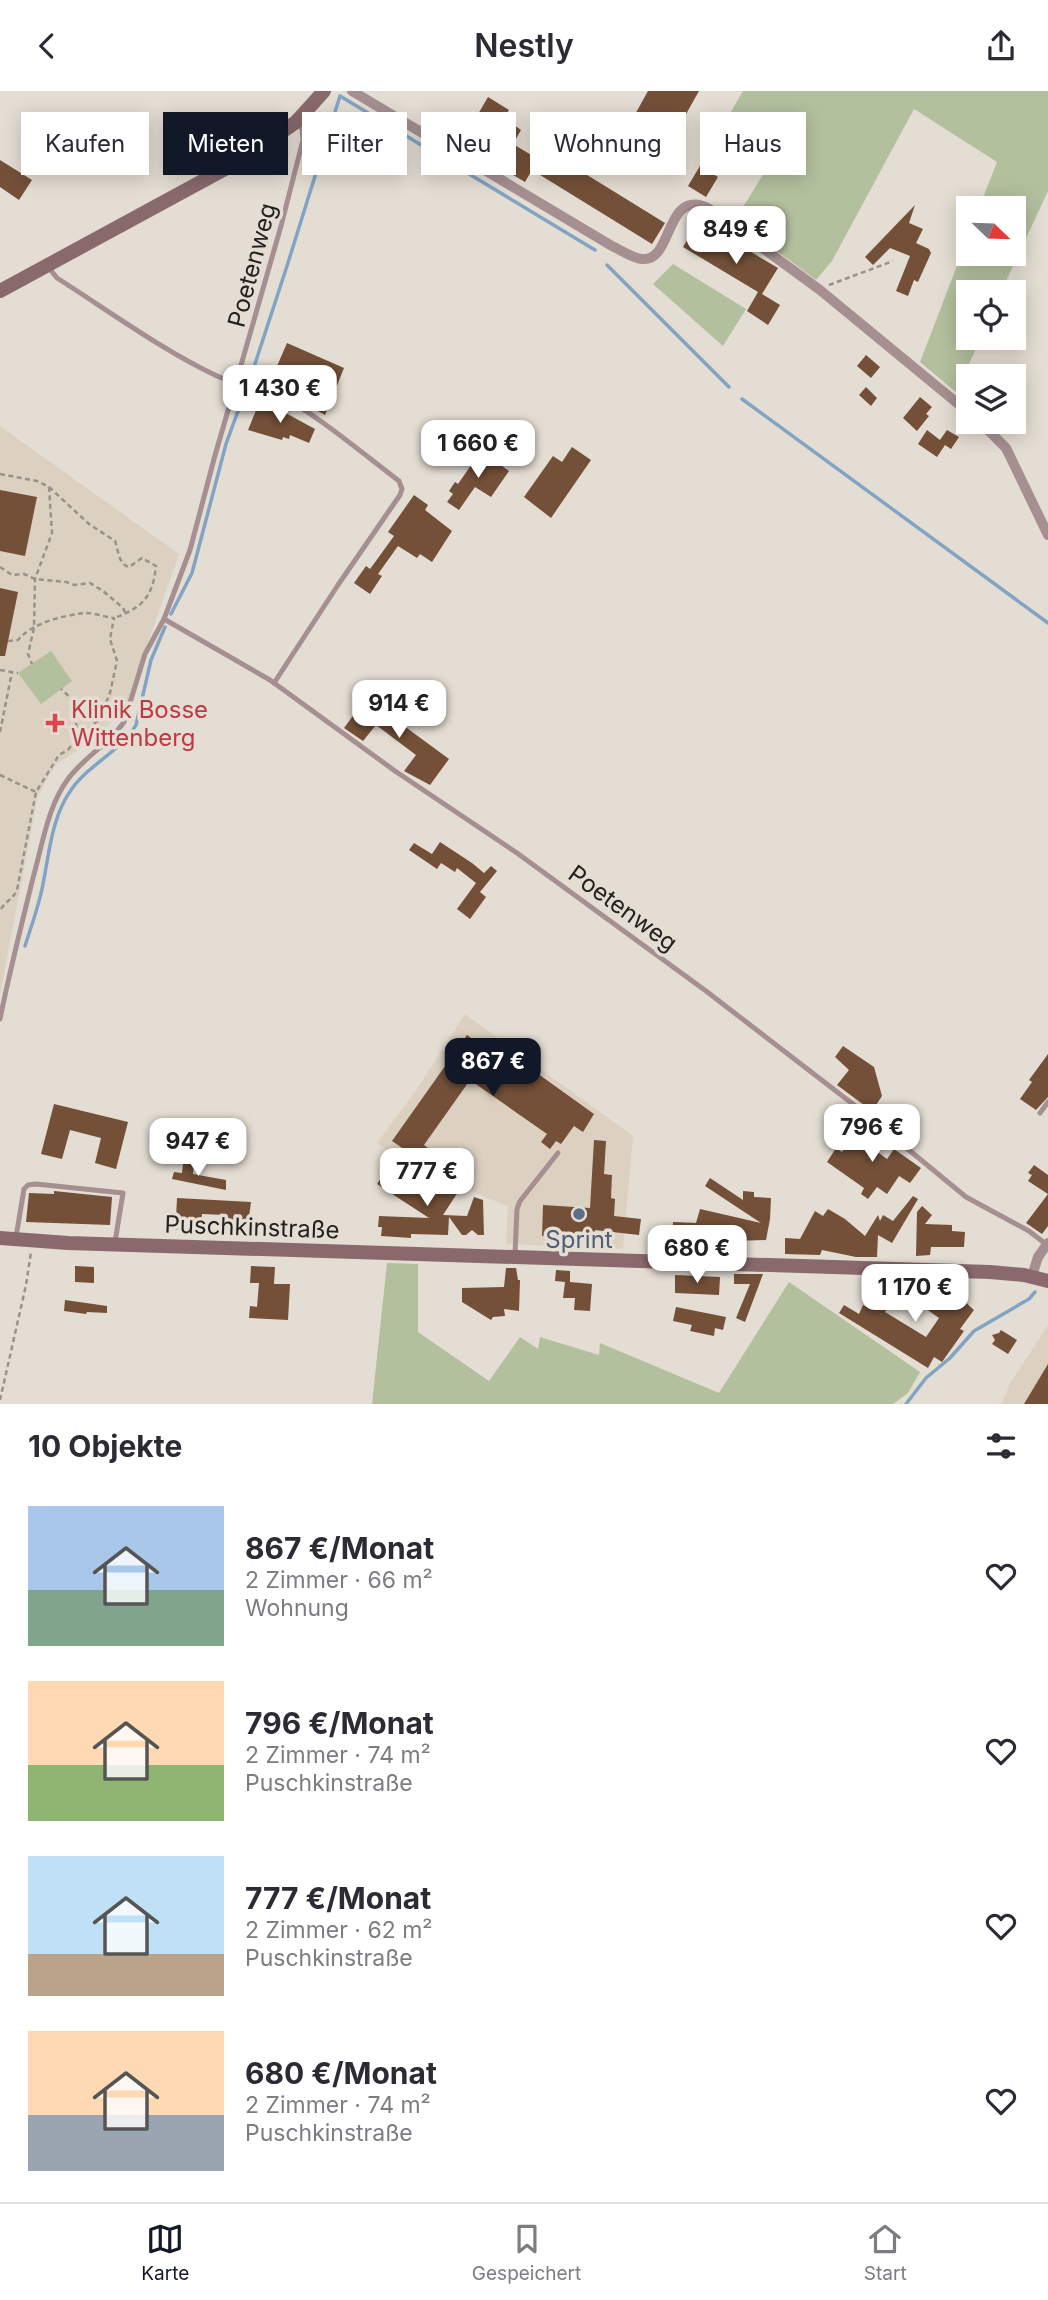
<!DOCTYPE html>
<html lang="de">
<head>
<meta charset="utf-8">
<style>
  body { margin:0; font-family:Inter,sans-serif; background:#f2f2f3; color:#2b2b33; height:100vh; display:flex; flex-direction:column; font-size:26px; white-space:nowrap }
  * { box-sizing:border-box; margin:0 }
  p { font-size:23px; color:#7c7c81 }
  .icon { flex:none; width:38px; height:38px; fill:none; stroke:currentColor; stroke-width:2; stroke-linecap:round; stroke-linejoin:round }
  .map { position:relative; height:1313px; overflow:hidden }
  .drawer { display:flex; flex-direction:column; background:#fff; flex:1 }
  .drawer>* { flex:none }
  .guide { position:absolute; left:21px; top:21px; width:1006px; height:63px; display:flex; gap:14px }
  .needle { width:46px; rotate:113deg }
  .controls { position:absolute; left:956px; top:105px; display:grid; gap:14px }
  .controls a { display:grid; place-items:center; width:70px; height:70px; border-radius:0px; background:#fff; box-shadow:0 4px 18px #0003; font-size:35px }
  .price { position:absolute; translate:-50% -60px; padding:0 16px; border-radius:14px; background:#fff; color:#222; font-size:23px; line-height:46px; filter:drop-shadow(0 2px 4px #0008) }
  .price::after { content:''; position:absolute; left:50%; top:42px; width:21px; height:16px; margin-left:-10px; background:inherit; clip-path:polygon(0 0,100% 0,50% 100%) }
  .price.active { background:#111827; color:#fff }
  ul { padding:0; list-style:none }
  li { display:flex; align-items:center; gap:21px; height:175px; padding:0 28px }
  li span { display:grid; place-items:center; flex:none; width:196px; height:140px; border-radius:0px; color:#555 }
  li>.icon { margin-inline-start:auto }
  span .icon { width:84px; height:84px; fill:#fffc; stroke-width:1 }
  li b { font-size:30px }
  h2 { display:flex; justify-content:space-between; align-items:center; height:84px; padding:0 28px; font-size:30px }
  .pill { padding:0 24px; border-radius:0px; background:#fff; box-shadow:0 4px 18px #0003; font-size:24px; line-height:63px }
  .pill.active { background:#111827; color:#fff }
  header { display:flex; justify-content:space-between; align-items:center; height:91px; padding:0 28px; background:#fff; font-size:32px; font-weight:600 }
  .dock { display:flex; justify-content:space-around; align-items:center; height:98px; border-top:2px solid #e1e1e2; background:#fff; font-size:19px; color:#7c7c81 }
  .dock a { display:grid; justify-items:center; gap:4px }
  .dock .active { color:#111827 }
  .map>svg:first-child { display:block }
  .built { fill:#dcd1c1 }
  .green { fill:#b3c09e }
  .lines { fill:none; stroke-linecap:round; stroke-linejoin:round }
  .stream { stroke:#82a4c4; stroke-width:3.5 }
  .building { fill:#745038 }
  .path { stroke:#97928a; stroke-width:2.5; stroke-dasharray:5 3.5; stroke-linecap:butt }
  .lane { stroke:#a68f91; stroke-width:5 }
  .street { stroke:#a68f91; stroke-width:10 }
  .secondary { stroke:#89696c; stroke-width:14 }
  .health-dot { fill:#e0444e; stroke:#e4ddd3; stroke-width:2.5 }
  .service-dot { fill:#5c6f8a; stroke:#e4ddd3; stroke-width:2.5 }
  .labels { text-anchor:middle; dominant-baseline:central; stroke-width:7; stroke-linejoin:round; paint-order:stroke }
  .street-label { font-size:24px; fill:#24221e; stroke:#e4ddd3 }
  .health-label { font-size:24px; fill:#be3a42; stroke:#e4ddd3; text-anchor:start }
  .service-label { font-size:24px; fill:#4e5e75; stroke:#e4ddd3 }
</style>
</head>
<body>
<header><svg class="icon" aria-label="back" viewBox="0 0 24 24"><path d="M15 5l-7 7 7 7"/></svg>Nestly<svg class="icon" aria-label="share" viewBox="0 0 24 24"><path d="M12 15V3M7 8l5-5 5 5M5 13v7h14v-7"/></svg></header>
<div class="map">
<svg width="1048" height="1313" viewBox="0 0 1048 1313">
  <rect width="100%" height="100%" fill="#e4ddd3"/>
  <g class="built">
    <polygon points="0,335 179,463 125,617 95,648 55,674 38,705 0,903"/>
    <polygon points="465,923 633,1045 623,1158 506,1153 508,1115 414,1078 377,1052 417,998"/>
    <polygon points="1048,1234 1048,1313 1001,1313 1011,1291"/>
  </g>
  <g class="green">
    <polygon points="743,0 1048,0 1048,100 1001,201 968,201 968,247 981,247 956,301 920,271 968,146 968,163 1013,163 1013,117 979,117 997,71 914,18 832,170 816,189 735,129 769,74 722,36"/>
    <polygon points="673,173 746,218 723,255 653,193"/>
    <polygon points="51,560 72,590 41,613 18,582"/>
    <polygon points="387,1172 418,1173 418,1241 489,1290 520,1246 538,1258 540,1246 599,1264 600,1252 719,1302 789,1191 920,1281 908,1302 893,1313 372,1313"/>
  </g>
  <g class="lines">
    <g class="stream">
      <polyline points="607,174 729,296"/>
      <polyline points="253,279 287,175 340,5 595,159"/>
      <polyline points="742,308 1048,532"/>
      <polyline points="171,523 192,482 226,353 246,298"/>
      <path d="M25 855C31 836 38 817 42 798 49 765 51 727 71 699 88 674 121 660 136 634L151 569 165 536"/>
      <polyline points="906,1313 926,1287 950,1267 974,1240 1029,1208 1035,1201"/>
    </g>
  </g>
  <g class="building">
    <polygon points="648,0 699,0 667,57 628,36"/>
    <polygon points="488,6 509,19 504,27 521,39 513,53 538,68 545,58 665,132 652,153 532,79 525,91 467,57 481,34 474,30"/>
    <polygon points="0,69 32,89 19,109 0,96"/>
    <polygon points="700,75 718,86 706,106 688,95"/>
    <polygon points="915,114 909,132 923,138 916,152 929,158 931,162 918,191 914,189 908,205 896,200 910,165 890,157 873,174 865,166"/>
    <polygon points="699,130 778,177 762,203 780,214 768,234 747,220 758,201 683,156"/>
    <polygon points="287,252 344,277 325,324 287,302 294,291 274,282"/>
    <polygon points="866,264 880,276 871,287 857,275"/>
    <polygon points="866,296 877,307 871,315 859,304"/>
    <polygon points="920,306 932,316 926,323 929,325 917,340 903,327"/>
    <polygon points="269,313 315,338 309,352 290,344 289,348 283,346 282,349 248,339 257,317 266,320"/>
    <polygon points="927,339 940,349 947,339 959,346 951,358 945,354 937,366 918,353"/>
    <polygon points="572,356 591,369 551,427 524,406 553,365 562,371"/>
    <polygon points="481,360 509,380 491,406 475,396 459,419 447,411 453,403 449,400 455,391 458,393"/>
    <polygon points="0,399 37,406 25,465 0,460"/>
    <polygon points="414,404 428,414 425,419 452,440 432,471 420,463 417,467 398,455 378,483 382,485 370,503 354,492 366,475 370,478 373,474 394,445 388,441"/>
    <polygon points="0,497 18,501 5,565 0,565"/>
    <polygon points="366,607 449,668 430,694 404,680 416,664 376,634 363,650 344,637"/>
    <polygon points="440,751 472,772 484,782 491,775 497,780 480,801 486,806 470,828 457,818 476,792 457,777 455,781 441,772 437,778 409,759 414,752 432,763"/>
    <polygon points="467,944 512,977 515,972 521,976 523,972 594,1023 583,1041 574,1035 561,1053 556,1050 550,1058 541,1051 547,1043 470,989 424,1054 428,1057 420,1069 392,1050"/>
    <polygon points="843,955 874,976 882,1005 872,1020 837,994 849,979 835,966"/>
    <polygon points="1048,963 1048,1006 1036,1019 1020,1008 1032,991 1029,989"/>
    <polygon points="54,1013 128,1031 116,1078 95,1072 101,1047 70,1039 62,1068 41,1063"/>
    <polygon points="861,1034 878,1046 871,1056 887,1068 894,1058 921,1077 910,1092 899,1085 887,1103 877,1096 868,1108 861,1103 864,1097 827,1071 836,1057 842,1061"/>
    <polygon points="594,1049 606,1050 604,1083 612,1084 611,1107 615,1108 614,1125 641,1128 639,1144 595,1139 595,1141 583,1141 582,1147 542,1145 543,1114 590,1117"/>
    <polygon points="183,1072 194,1073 193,1083 226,1089 226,1099 172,1088 174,1081 182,1082"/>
    <polygon points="1034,1074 1048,1084 1048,1135 1042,1143 1026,1132 1048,1103 1028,1090 1032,1084 1028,1082"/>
    <polygon points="407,1075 421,1086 458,1101 443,1124 467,1125 474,1106 483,1109 484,1144 478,1144 472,1139 466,1144 462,1144 449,1126 448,1144 411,1143 411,1147 381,1145 382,1136 378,1136 379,1125 429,1127 377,1093 386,1080 396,1087"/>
    <polygon points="710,1087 743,1109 743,1100 754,1101 754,1106 771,1107 770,1128 766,1149 734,1150 734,1161 708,1161 708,1154 673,1154 673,1131 696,1132 700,1118 761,1132 705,1095"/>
    <polygon points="54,1100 112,1106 110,1134 26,1131 29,1102 54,1103"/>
    <polygon points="913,1105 918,1108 892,1152 878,1144 877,1166 856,1166 822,1159 820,1164 785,1163 785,1147 800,1148 815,1120 823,1125 828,1118 845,1128 865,1145 878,1124 880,1130 883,1124 893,1130"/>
    <polygon points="177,1107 251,1111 247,1141 223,1139 225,1124 202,1123 201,1139 165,1138 166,1127 176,1127"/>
    <polygon points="922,1115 932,1124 925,1133 952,1134 952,1140 965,1141 964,1156 931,1156 930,1164 916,1165 917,1121"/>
    <polygon points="75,1175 94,1176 94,1192 75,1191"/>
    <polygon points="251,1175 275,1176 274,1193 290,1193 288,1229 249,1227 250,1215 257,1216 259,1192 250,1192"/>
    <polygon points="506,1177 516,1177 518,1189 520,1189 519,1220 504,1218 505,1225 493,1226 491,1229 462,1211 462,1197 504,1196"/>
    <polygon points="556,1179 570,1180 570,1191 592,1193 590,1220 574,1219 575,1207 563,1207 565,1191 555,1190"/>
    <polygon points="734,1183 763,1183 745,1231 736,1227 750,1193 734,1193"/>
    <polygon points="675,1184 720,1186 719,1204 675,1202"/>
    <polygon points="892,1188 895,1188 895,1197 898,1199 885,1221 926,1246 939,1227 915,1210 917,1207 914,1204 920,1195 924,1198 928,1193 958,1215 963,1209 974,1219 960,1238 964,1240 942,1271 934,1266 928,1277 839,1222 844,1214 859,1223 863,1214 872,1219"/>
    <polygon points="65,1209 107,1215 107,1222 87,1221 86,1223 64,1220"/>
    <polygon points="676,1216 726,1226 723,1239 715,1237 714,1245 690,1240 692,1234 673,1230"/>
    <polygon points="1001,1239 1017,1249 1008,1263 992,1253 995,1249 992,1244 999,1242"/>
    <polygon points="1048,1273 1048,1313 1024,1313"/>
  </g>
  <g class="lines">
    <g class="path">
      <polyline points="829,194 893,170"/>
      <polyline points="0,383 37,390 49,396 52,442 35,488 34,537 28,563 32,573"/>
      <path d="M49 396 89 433 115 450C119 460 118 473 129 476L142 467 156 475C153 506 142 517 114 527"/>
      <polyline points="0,476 12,484 24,483 35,488 66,491 74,494 90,492 103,500 123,517 126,523"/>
      <path d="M8 550 18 549C32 532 64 524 86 522 95 522 105 526 114 527L110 548 117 570 110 602 99 629 78 645"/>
      <polyline points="0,579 18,582"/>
      <polyline points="0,641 12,581"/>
      <polyline points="0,684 36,701 59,664 68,659 78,645 72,608 61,598"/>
      <path d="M1 818C6 810 13 808 17 799L36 701"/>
      <polyline points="0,1309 26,1194 31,1161"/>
    </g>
    <g class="lane">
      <path d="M49 177 57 187C109 220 162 259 217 285 233 293 251 287 268 297 315 322 357 358 399 390L402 398 400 404 338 494 274 592"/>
      <polyline points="164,528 190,459 214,368 281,135 303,49 302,38 298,33"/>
      <path d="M0 928C10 879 22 831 34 783 43 751 48 715 68 688 84 666 109 653 124 631L145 563 164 528 270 589 395 680 517 762 706 900 858 1017 966 1106 1029 1140 1047 1154"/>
      <polyline points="1040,1022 1048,1011"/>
      <polyline points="16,1146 24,1098 28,1094 36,1093 123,1102 115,1151"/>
      <polyline points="515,1163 517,1118 520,1110 558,1062"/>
    </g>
    <g class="street">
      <path d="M352 0 612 155C621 159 632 167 642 168 674 171 664 97 708 117L820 199 968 321"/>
      <polyline points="980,331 1006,357 1048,444"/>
      <polyline points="1032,1185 1038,1166 1048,1152"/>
    </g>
    <g class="secondary">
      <polyline points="0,200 245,67 296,31 324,0"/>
      <polyline points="0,1147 68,1152 990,1181 1024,1184 1048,1190"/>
    </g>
  </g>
  <path class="health-dot" d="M51.5 621.5h7v7h7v7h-7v7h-7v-7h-7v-7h7z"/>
  <circle class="service-dot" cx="579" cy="1123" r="7"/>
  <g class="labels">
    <g class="street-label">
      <text transform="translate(252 174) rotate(-75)">Poetenweg</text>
      <text transform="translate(623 817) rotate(36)">Poetenweg</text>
      <text transform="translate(252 1136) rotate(2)">Puschkinstraße</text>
    </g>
    <g class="health-label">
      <text x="71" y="618">Klinik Bosse<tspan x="71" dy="28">Wittenberg</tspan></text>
    </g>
    <g class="service-label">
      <text x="579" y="1148">Sprint</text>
    </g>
  </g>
</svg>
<div class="controls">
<a><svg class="needle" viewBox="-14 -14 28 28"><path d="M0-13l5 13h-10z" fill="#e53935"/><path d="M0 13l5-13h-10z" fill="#7c7c81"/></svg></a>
<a><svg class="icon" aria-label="locate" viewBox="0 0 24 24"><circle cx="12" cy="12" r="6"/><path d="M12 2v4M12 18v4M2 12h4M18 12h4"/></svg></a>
<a><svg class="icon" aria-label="layers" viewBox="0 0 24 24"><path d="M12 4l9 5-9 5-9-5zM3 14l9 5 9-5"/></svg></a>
</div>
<b class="price" style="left:736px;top:175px">849 €</b>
<b class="price" style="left:280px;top:334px">1 430 €</b>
<b class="price" style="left:478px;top:389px">1 660 €</b>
<b class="price" style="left:399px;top:649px">914 €</b>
<b class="price active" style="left:493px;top:1007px">867 €</b>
<b class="price" style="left:872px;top:1073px">796 €</b>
<b class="price" style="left:198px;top:1087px">947 €</b>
<b class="price" style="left:427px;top:1117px">777 €</b>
<b class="price" style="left:697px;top:1194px">680 €</b>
<b class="price" style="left:915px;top:1233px">1 170 €</b>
<div class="guide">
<a class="pill">Kaufen</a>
<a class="pill active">Mieten</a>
<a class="pill">Filter</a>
<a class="pill">Neu</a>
<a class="pill">Wohnung</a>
<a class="pill">Haus</a>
</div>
</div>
<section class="drawer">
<h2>10 Objekte<svg class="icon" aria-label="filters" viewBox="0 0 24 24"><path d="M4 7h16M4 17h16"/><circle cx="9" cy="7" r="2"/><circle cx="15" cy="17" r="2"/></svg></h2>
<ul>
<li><span style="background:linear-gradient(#a9c7e8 60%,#7fa58c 0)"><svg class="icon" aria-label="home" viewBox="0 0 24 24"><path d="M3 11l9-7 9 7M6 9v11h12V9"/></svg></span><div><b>867 €/Monat</b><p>2 Zimmer · 66 m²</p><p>Wohnung</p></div><svg class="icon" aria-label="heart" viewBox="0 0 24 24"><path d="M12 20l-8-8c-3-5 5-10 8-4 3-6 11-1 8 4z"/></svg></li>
<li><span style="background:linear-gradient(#ffd9b3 60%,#8fb573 0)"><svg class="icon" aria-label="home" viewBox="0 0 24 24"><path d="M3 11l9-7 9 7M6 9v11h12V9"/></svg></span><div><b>796 €/Monat</b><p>2 Zimmer · 74 m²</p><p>Puschkinstraße</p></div><svg class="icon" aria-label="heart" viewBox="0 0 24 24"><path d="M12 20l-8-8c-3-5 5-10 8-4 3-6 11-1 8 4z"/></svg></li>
<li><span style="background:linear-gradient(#bfe0f5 70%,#b9a48a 0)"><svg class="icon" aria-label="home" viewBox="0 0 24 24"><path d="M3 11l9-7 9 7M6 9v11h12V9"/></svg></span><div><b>777 €/Monat</b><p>2 Zimmer · 62 m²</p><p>Puschkinstraße</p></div><svg class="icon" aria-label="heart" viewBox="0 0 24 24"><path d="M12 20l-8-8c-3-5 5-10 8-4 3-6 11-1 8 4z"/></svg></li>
<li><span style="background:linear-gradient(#ffd9b3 60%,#9aa5b1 0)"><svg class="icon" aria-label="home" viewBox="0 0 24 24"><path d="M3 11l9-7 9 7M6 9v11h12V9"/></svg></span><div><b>680 €/Monat</b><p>2 Zimmer · 74 m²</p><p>Puschkinstraße</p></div><svg class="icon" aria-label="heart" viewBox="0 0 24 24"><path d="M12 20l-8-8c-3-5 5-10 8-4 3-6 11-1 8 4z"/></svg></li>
</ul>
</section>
<nav class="dock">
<a class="active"><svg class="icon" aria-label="map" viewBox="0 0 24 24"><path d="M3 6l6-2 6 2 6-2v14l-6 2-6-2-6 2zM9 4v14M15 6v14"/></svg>Karte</a>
<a><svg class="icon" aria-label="saved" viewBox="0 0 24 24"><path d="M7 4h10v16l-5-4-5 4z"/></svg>Gespeichert</a>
<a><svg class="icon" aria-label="home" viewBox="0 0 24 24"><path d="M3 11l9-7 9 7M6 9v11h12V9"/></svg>Start</a>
</nav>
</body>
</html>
